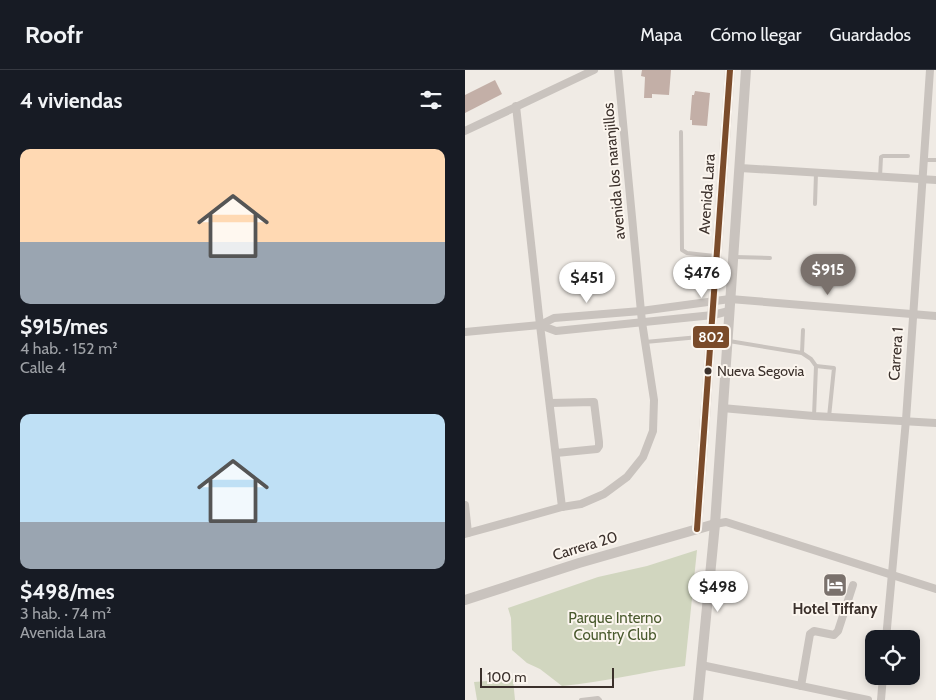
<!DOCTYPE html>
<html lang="es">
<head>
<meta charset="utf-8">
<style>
  body { margin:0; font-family:Cabin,sans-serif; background:#242831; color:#f1f3f6; height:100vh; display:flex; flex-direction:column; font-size:19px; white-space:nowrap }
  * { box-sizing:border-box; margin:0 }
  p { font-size:16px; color:#9ea1a6 }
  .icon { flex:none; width:28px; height:28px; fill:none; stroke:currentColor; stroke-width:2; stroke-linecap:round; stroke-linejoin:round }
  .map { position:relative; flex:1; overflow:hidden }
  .sheet { display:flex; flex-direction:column; background:#171b24; width:465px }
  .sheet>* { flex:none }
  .fabs { position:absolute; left:400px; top:560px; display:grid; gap:10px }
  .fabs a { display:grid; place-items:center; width:55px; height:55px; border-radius:10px; background:#171b24; box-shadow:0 2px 8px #0003; font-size:25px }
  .scale { position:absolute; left:15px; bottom:12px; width:134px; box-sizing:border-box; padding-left:5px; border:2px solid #3b302b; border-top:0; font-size:14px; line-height:18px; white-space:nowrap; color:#3b302b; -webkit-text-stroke:4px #fbf5ee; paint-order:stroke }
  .price { position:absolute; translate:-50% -42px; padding:0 11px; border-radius:18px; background:#fff; color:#222; font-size:16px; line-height:32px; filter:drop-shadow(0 1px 2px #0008) }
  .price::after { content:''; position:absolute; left:50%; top:30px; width:15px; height:11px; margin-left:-8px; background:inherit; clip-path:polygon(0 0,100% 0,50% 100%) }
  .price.selected { background:#7a716c; color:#fff }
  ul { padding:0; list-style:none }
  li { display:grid; align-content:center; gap:10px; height:265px; padding:0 20px }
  li span { display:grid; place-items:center; height:155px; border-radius:10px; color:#555 }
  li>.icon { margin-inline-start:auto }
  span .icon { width:90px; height:90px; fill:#fffc; stroke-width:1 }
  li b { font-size:21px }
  h2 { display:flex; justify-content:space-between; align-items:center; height:60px; padding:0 20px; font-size:21px }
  header { display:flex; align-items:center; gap:30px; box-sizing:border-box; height:70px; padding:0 25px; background:#171b24; border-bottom:1px solid #363941 }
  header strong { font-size:24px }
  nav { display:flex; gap:28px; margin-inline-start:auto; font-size:18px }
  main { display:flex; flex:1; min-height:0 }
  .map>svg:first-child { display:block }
  .green { fill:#d1d6bf }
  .building { fill:#c3afa7 }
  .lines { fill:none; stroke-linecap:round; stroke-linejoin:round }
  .service { stroke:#c9c3be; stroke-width:4 }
  .minor { stroke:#c9c3be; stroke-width:8 }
  .tertiary { stroke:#c9c3be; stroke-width:10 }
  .bus-1-casing { stroke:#fbf5ee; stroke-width:10 }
  .bus-1 { stroke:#7a4b2a; stroke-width:6 }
  .bus-dot { fill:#3b302b; stroke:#fbf5ee; stroke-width:2 }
  .labels { text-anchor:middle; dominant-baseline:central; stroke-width:4; stroke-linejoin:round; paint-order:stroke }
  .bus-label { font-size:14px; fill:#3b302b; stroke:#fbf5ee; text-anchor:start }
  .street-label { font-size:15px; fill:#3b302b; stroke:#fbf5ee }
  .poi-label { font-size:15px; font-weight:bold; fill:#3b302b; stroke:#fbf5ee }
  .park-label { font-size:15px; fill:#4a5a2e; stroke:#fbf5ee }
  .line-badge { stroke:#fbf5ee; stroke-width:2 }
  .badge-label { font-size:14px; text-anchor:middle; font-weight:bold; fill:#fff }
</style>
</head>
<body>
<header>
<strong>Roofr</strong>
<nav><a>Mapa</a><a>Cómo llegar</a><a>Guardados</a></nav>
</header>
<main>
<section class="sheet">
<h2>4 viviendas<svg class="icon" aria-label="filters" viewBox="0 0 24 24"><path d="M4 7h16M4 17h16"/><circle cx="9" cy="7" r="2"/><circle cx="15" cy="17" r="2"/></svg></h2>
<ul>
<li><span style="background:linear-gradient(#ffd9b3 60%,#9aa5b1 0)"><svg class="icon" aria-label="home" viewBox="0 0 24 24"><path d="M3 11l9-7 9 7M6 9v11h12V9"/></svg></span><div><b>$915/mes</b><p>4 hab. · 152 m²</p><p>Calle 4</p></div></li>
<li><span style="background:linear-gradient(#bfe0f5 70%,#9aa5b1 0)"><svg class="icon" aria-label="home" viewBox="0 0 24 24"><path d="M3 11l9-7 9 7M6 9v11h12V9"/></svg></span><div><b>$498/mes</b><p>3 hab. · 74 m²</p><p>Avenida Lara</p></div></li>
</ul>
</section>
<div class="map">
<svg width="471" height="630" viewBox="0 0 471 630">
  <rect width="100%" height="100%" fill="#f0ebe5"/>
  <g class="green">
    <path d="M232 480 220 596C179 602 139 612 97 616L75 599 62 593 47 580 46 548 43 538 133 507 182 496Z"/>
    <polygon points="48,609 50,630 12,630 9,612"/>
  </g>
  <g class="building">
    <polygon points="177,0 206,0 204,25 187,24 187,28 179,28 180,7 176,6"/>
    <polygon points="30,10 37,24 0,43 0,25"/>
    <polygon points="230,21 245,23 242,56 227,55 227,50 225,50 227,25 229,25"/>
  </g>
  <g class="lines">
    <g class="service">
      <polyline points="216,62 217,180 222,183 250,186"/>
      <polyline points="459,90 471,90"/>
      <polyline points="415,107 416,87 418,86 443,86"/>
      <polyline points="350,134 351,103"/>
      <polyline points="270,187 305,188"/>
      <polyline points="264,271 337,283 346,289 351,296 349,346"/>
      <polyline points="180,272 245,266"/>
      <polyline points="337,283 338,260"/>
      <polyline points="351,296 369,298 364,347"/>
      <polyline points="116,630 133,628 135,630"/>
    </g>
    <g class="minor">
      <polyline points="51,36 75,255 97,437"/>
      <polyline points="0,61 129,0"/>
      <polyline points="275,98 471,110"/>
      <polyline points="75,255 91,261 248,245 264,241"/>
      <polyline points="0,262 75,255 89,248 176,241 265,229 471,246"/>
      <polyline points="85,333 129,332 134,372 134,376 132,379 91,383"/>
      <polyline points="257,338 349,346 471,353"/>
      <polyline points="0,435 3,463"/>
      <polyline points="250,454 261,452 471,519"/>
      <polyline points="0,464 97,437 116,434 139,424 162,407 178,387 188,361 189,330 177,252 153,0"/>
      <polyline points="421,569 441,350 465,0"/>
      <polyline points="236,595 403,630"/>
      <polyline points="336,616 345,564 349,561 369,565 373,561 388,515"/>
      <polyline points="416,630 418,606"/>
    </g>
    <g class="tertiary">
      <polyline points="232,459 265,0"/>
      <polyline points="0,530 114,493 250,454"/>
      <polyline points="233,630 250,454 281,0"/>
    </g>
    <defs>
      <polyline id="bus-1" points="232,459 265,0"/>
    </defs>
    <use href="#bus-1" class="bus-1-casing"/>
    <use href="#bus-1" class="bus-1"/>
  </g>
  <defs>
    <symbol id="hotel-square" viewBox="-11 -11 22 22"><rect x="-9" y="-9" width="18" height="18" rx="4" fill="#7a716c" stroke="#fbf5ee"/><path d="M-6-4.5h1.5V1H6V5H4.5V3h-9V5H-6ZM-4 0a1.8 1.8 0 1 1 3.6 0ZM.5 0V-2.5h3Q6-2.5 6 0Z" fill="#fff"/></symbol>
  </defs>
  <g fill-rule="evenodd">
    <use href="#hotel-square" x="356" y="501" width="28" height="28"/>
  </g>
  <circle class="bus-dot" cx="243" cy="301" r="4.5"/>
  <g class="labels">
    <g class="bus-label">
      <text x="252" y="301">Nueva Segovia</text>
    </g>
    <g class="street-label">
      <text transform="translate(149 101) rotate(-95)">avenida los naranjillos</text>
      <text transform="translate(242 124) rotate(-86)">Avenida Lara</text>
      <text transform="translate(431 284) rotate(-86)">Carrera 1</text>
      <text transform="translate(120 476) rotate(-17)">Carrera 20</text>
    </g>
    <g class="poi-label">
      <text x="370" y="539">Hotel Tiffany</text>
    </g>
    <g class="park-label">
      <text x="150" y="548">Parque Interno<tspan x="150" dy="17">Country Club</tspan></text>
    </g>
  </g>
  <rect class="line-badge" x="227" y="255" width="38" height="24" rx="5" fill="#7a4b2a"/>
  <g class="badge-label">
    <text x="246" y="272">802</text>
  </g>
</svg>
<div class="fabs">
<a><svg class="icon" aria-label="locate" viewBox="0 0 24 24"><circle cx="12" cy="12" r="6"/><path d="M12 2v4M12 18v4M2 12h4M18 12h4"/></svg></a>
</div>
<div class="scale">100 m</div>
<b class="price selected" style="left:363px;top:226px">$915</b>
<b class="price" style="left:237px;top:229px">$476</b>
<b class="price" style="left:122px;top:234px">$451</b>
<b class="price" style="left:253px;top:543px">$498</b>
</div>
</main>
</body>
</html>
